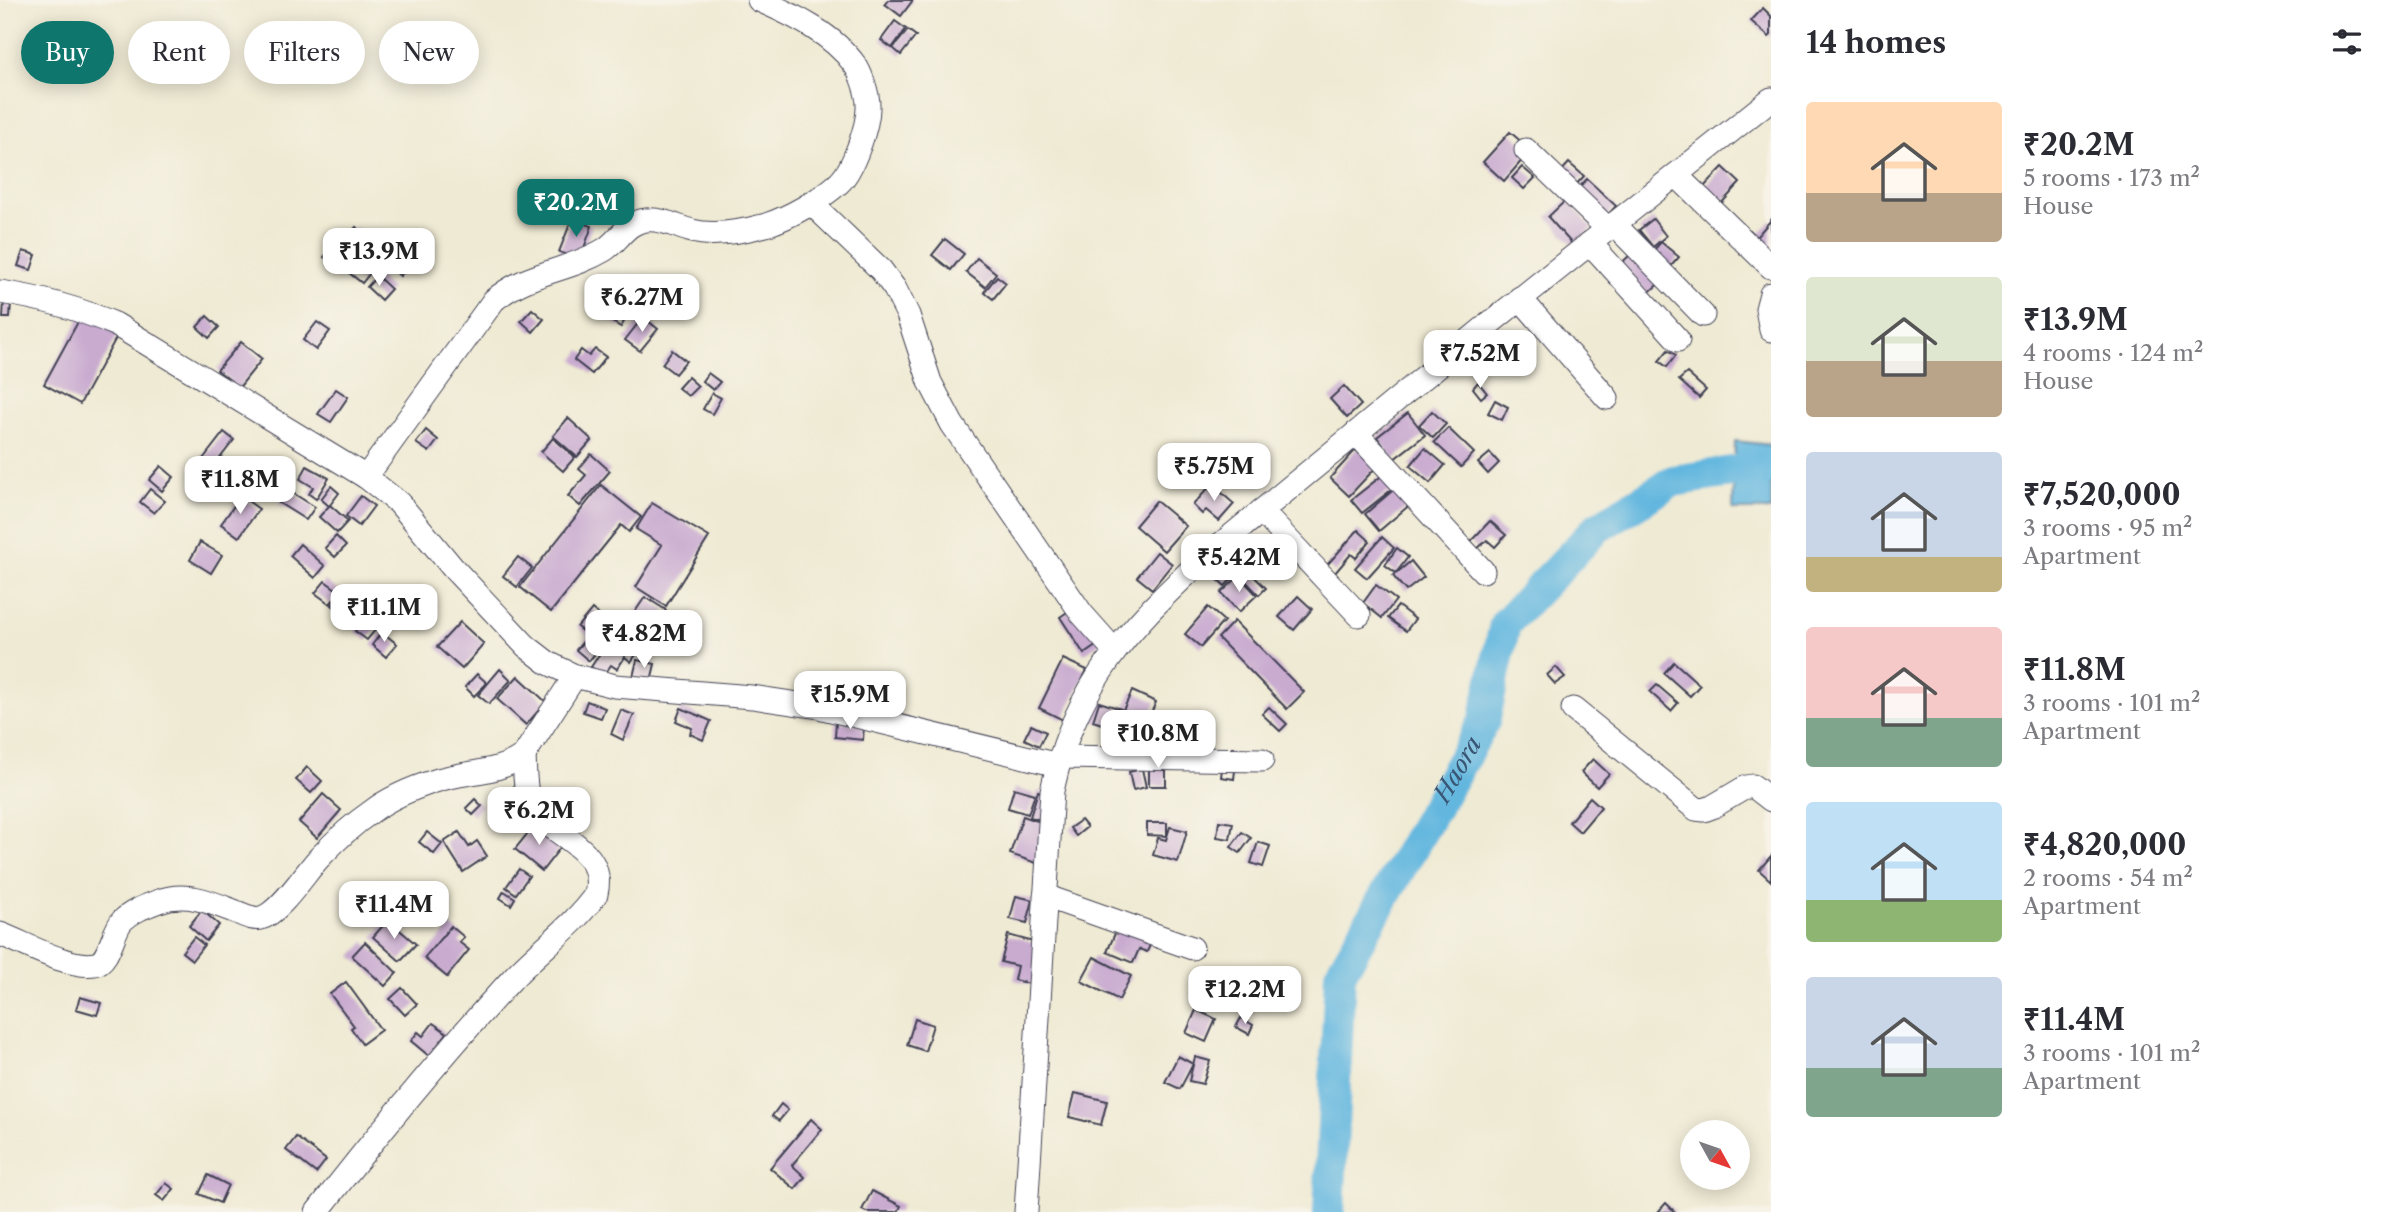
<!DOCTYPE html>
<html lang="en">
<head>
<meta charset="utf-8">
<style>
  body { margin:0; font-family:"Libre Caslon Text",serif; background:#f2f2f3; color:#2b2b33; height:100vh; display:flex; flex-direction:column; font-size:26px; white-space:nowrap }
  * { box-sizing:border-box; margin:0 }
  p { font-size:23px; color:#7c7c81 }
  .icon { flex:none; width:38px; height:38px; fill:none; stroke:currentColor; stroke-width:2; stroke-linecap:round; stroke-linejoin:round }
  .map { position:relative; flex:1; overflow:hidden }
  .drawer { display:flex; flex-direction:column; background:#fff; width:630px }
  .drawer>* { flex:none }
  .hud { position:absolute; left:21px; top:21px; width:665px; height:63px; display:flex; gap:14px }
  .needle { width:46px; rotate:130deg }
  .fabs { position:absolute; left:1680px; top:1120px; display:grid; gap:14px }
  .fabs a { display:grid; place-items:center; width:70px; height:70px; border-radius:50%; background:#fff; box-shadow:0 4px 18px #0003; font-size:35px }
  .price { position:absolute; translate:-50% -60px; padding:0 16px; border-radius:14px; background:#fff; color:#222; font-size:23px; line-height:46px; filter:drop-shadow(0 2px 4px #0008) }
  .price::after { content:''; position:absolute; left:50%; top:42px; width:21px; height:16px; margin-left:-10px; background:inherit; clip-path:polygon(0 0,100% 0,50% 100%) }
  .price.active { background:#0f766e; color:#fff }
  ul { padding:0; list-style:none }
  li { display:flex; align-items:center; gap:21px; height:175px; padding:0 35px }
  li span { display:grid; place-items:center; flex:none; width:196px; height:140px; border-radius:7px; color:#555 }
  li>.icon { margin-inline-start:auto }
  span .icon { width:84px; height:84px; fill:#fffc; stroke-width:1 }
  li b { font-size:30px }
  h2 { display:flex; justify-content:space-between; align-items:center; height:84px; padding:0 35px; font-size:30px }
  .chip { padding:0 24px; border-radius:32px; background:#fff; box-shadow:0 4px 18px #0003; font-size:24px; line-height:63px }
  .chip.active { background:#0f766e; color:#fff }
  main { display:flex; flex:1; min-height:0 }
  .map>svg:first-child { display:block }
  .water { fill:#63b7df; stroke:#426c8d; stroke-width:2 }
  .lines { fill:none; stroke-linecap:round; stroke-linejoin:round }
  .river { stroke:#63b7df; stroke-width:32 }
  .building { fill:#c9abd0 }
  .minor-casing { stroke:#414052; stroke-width:25 }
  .minor { stroke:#fff; stroke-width:23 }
  .labels { text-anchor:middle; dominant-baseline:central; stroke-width:6; stroke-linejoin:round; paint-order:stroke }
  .water-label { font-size:24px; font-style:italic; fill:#395674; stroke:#f7f3e8 }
</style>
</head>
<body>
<main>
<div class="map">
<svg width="1771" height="1212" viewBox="0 0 1771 1212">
  <rect width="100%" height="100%" fill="#f7f3e8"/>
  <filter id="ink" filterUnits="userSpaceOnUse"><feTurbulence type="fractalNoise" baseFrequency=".0143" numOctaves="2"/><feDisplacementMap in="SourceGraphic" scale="14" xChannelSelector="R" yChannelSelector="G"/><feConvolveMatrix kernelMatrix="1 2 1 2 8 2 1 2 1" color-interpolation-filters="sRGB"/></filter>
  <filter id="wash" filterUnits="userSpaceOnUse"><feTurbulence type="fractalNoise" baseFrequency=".00686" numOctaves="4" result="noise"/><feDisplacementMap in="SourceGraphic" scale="28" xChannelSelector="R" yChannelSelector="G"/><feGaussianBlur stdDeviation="1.57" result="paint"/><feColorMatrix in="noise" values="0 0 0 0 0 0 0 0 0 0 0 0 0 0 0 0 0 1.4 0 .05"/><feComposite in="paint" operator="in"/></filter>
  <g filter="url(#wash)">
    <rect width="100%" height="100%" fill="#efead3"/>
    <polygon class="water" points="1735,441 1771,445 1771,510 1733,510"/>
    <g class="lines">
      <path class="river" id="s1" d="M1329 1212 1340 974 1484 722 1505 624 1597 528 1673 481 1764 467 1771 468"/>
    </g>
    <g id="blocks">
      <g class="building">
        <polygon points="888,0 913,0 901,16 885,4"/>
        <polygon points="1763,8 1771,16 1771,35 1769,37 1751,21"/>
        <polygon points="895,21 906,29 892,48 881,40"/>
        <polygon points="908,30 916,36 901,55 893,48"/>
        <polygon points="1510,132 1531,150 1504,181 1483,162"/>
        <polygon points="1569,163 1584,176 1574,187 1559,174"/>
        <polygon points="1522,167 1535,178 1524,189 1512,178"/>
        <polygon points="1723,167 1740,183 1717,208 1699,192"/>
        <polygon points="1587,179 1616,206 1606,217 1576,191"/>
        <polygon points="1567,199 1592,228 1573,245 1548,217"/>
        <polygon points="572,219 592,226 580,259 559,252"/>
        <polygon points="1653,219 1666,236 1653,247 1639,230"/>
        <polygon points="1771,220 1771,260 1751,243"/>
        <polygon points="356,227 367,238 361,245 350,234"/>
        <polygon points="378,235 393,241 388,252 373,246"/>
        <polygon points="945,239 964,254 951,270 932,255"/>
        <polygon points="1661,242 1679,257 1665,273 1647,258"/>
        <polygon points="335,243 351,256 340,270 324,257"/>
        <polygon points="1637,249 1663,280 1647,294 1620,264"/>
        <polygon points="395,250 411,264 400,276 384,261"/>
        <polygon points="23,251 36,255 31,270 18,266"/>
        <polygon points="977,258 996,273 985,287 966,272"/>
        <polygon points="356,262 370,273 362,283 348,272"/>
        <polygon points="377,276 391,289 381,300 367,287"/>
        <polygon points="997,276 1006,283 993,299 984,292"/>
        <polygon points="4,300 11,301 10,318 3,318"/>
        <polygon points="616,304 629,312 621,327 607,319"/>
        <polygon points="85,309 121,329 80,404 44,384"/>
        <polygon points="532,309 544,319 533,332 521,321"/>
        <polygon points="207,316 219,327 209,338 197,327"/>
        <polygon points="643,317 658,329 640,351 625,340"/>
        <polygon points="317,322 330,331 316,350 303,340"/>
        <polygon points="241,342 262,359 229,400 221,394 231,381 217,370"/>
        <polygon points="595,349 606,357 592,374 574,360 581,350 589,356"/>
        <polygon points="672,350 686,361 675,374 662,364"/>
        <polygon points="1668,350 1676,355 1667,367 1659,361"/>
        <polygon points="708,373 720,382 713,390 702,381"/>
        <polygon points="1687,373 1706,390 1699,398 1679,380"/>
        <polygon points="688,377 698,386 688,396 678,388"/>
        <polygon points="1478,382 1487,393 1481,398 1473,388"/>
        <polygon points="1344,386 1361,405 1347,418 1330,399"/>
        <polygon points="336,389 348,397 331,422 318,414"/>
        <polygon points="712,393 721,398 712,414 703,409"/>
        <polygon points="1495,400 1508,407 1502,420 1488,413"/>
        <polygon points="1432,411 1446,424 1433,438 1419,425"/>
        <polygon points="1408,413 1425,435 1394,459 1377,437"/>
        <polygon points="568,418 592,440 577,457 553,436"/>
        <polygon points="1448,428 1474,453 1461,467 1434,442"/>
        <polygon points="426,430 438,440 429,452 416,443"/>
        <polygon points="224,432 234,440 213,467 203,459"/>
        <polygon points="553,438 575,457 563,471 541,452"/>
        <polygon points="1362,443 1382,461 1349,496 1330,478"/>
        <polygon points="1425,448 1445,465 1430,483 1410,466"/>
        <polygon points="1490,453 1499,463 1488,474 1478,463"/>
        <polygon points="591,454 610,471 580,506 568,496 586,475 579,469"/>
        <polygon points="223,460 241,475 224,498 204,484"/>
        <polygon points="161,466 174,477 162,491 149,480"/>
        <polygon points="307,466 329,478 316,499 309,494 313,487 300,479"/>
        <polygon points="1384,474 1395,487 1362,513 1351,500"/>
        <polygon points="1212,484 1234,504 1219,521 1206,510 1202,514 1193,505"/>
        <polygon points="601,485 641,517 629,532 621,525 551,612 520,587"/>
        <polygon points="331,486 339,493 330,505 348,521 337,533 319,517 329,506 321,499"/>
        <polygon points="1398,486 1412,503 1379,531 1365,514"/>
        <polygon points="150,489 165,501 154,513 140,502"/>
        <polygon points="288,490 315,507 306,520 279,503"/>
        <polygon points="241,496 259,509 239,537 221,524"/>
        <polygon points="361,496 374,506 359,526 346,516"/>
        <polygon points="1156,501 1186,526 1164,551 1135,526"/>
        <polygon points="652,503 709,537 666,606 636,587 662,545 636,529"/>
        <polygon points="1490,521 1506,535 1495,547 1487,540 1477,549 1470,542"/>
        <polygon points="1358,530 1370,541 1356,558 1351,554 1335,573 1327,565"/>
        <polygon points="336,536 346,546 335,557 325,548"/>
        <polygon points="1382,537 1394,548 1367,578 1355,568"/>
        <polygon points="200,542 222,555 211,573 190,560"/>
        <polygon points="300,544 325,566 315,578 290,556"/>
        <polygon points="1250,545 1261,555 1248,568 1238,559"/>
        <polygon points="1397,548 1408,557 1396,573 1385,565"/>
        <polygon points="1157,552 1172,564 1152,589 1137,577"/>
        <polygon points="518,557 532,568 517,587 503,576"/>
        <polygon points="1411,561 1424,577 1406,591 1393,576"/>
        <polygon points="1225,562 1234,571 1241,564 1266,588 1259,595 1238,573 1225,586 1213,575"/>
        <polygon points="1239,576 1257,595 1239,612 1221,593"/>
        <polygon points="325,581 340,592 330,604 315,593"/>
        <polygon points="1376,585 1396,600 1382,618 1363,603"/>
        <polygon points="341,594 365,615 356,626 332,605"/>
        <polygon points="1298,596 1312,609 1294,630 1279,617"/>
        <polygon points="645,597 666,610 631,662 625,657 617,669 611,665 604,675 591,667 619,625 624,628"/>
        <polygon points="1079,604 1103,641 1084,654 1060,617"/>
        <polygon points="1398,606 1415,619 1406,631 1388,618"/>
        <polygon points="1208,607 1224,621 1201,647 1185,634"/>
        <polygon points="592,609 615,629 589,661 576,650 588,636 577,627"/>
        <polygon points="364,619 377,628 367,640 355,631"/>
        <polygon points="1234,621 1304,692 1287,709 1218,638"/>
        <polygon points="460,622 484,644 462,669 437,647"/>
        <polygon points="382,632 397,644 386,657 372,645"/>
        <polygon points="1063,659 1087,670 1063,720 1039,708"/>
        <polygon points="637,660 655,664 651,681 633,677"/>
        <polygon points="1674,662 1700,685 1690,696 1664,673"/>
        <polygon points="1556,667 1565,677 1555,684 1547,675"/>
        <polygon points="500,669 511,680 489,704 478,695"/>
        <polygon points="477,674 487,683 474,696 465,687"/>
        <polygon points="518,676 546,702 526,725 497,699"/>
        <polygon points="1657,685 1678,703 1671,711 1650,692"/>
        <polygon points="1132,691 1156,702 1147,722 1123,710"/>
        <polygon points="587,701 605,708 601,718 583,712"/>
        <polygon points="1099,702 1121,709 1114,728 1093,721"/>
        <polygon points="1269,707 1287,724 1280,731 1262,714"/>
        <polygon points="681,708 711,721 703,740 690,734 692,728 676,721"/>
        <polygon points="621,710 634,715 623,740 611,734"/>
        <polygon points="836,722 864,725 863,740 835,737"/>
        <polygon points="1031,725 1046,732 1039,746 1024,739"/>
        <polygon points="1224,753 1237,754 1234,779 1221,777"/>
        <polygon points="1166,754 1166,786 1149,786 1149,755"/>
        <polygon points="1593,759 1609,774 1597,787 1581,772"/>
        <polygon points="307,767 322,781 311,793 296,780"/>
        <polygon points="1142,769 1146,787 1133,790 1129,772"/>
        <polygon points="1014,788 1035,794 1028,814 1008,808"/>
        <polygon points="1038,791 1052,795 1045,821 1030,817"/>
        <polygon points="323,794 341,810 317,838 299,822"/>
        <polygon points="1590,797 1601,807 1580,832 1569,822"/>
        <polygon points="475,799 482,806 473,815 466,808"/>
        <polygon points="1023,816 1052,826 1039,864 1010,854"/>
        <polygon points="1081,820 1087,827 1076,836 1070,828"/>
        <polygon points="1219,821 1233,823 1230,839 1217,837"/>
        <polygon points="536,823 563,844 542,871 515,849"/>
        <polygon points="1147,823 1167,823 1167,836 1147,835"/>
        <polygon points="1170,827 1187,831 1178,862 1153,855 1158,838 1166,840"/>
        <polygon points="427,832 442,844 434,854 419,842"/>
        <polygon points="459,832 469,847 477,841 487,856 463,872 444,842"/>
        <polygon points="1242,832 1251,838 1240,853 1231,847"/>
        <polygon points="1258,842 1270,846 1263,867 1251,863"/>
        <polygon points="1771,856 1771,881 1759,870"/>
        <polygon points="519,869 529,876 516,894 506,887"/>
        <polygon points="504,891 515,898 511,905 500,898"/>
        <polygon points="1016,896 1033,900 1027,923 1010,919"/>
        <polygon points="202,910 219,925 206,941 189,926"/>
        <polygon points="388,920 416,944 400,961 373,937"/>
        <polygon points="1119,924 1153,938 1147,952 1139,949 1133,963 1107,952"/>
        <polygon points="451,926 464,937 459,942 469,950 447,977 424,958"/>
        <polygon points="1008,935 1044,945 1034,985 1014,980 1017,966 1001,962"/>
        <polygon points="194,937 204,945 192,960 182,952"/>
        <polygon points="365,942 397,973 385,986 352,956"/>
        <polygon points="1094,957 1131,976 1119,1000 1081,981"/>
        <polygon points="346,982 381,1030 362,1044 351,1028 354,1026 330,994"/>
        <polygon points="402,988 417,1004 405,1015 390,999"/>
        <polygon points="80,997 101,1003 97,1015 76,1009"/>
        <polygon points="1196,1010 1216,1019 1206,1042 1186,1033"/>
        <polygon points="1241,1018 1253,1025 1249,1034 1236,1027"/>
        <polygon points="915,1019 933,1025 925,1051 907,1045"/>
        <polygon points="433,1023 447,1033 429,1056 411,1041 418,1032 423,1036"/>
        <polygon points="1178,1056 1193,1064 1180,1089 1165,1082"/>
        <polygon points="1195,1057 1210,1061 1203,1084 1189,1081"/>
        <polygon points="1075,1093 1107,1101 1101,1125 1069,1117"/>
        <polygon points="781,1104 788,1110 779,1121 772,1116"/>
        <polygon points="811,1119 822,1129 792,1165 805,1177 795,1189 770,1168"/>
        <polygon points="296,1137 326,1160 316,1173 286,1150"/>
        <polygon points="208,1175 228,1185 220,1203 199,1194"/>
        <polygon points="166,1183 174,1189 164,1201 156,1195"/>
        <polygon points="872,1191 901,1206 898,1212 866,1212 862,1210"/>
        <polygon points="1666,1203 1675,1212 1658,1212"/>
      </g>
    </g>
  </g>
  <g filter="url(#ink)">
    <use href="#blocks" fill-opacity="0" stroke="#414052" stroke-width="2"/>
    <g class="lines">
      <defs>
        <g id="minor">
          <polyline points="1526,150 1608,229"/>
          <polyline points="1676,175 1771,267"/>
          <polyline points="811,203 881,270 895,289 908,315 930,382 952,424 1082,614 1114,650"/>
          <polyline points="1614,224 1703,315"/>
          <polyline points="1590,243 1678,340"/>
          <path d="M0 292C41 298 77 308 115 324L366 477 399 503 453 568 526 646 548 663 575 676 615 686 752 697 819 707 1058 765"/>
          <polyline points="1771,294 1767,309 1771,330"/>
          <polyline points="1520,298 1607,398"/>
          <polyline points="1356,433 1483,571"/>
          <path d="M366 477 494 300C529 271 567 272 604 250 619 241 626 222 646 220 662 218 677 227 692 231 714 237 744 231 766 225 790 217 820 200 839 183 853 170 869 124 868 105 868 94 861 73 855 65 833 34 793 15 759 0"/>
          <polyline points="1261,511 1359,615"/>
          <polyline points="1573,709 1696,809 1704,810 1712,807 1746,787 1753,786 1771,800"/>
          <polyline points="1060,757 1262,760"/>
          <polyline points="1045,896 1192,948"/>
          <path d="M0 934C25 943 69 969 95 964 109 962 113 931 122 921 132 911 146 906 159 901 186 891 211 902 236 912 244 915 252 920 261 918 280 913 305 873 319 858 335 841 352 825 371 812 389 798 416 787 438 780 467 771 498 774 524 755L575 676"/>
          <path d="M317 1212C380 1131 444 1053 513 978 539 950 574 926 596 894 607 848 554 838 534 810 524 796 525 772 524 755"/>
          <path d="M1026 1212 1052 791C1073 688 1129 627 1203 559L1495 319 1771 99"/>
        </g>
      </defs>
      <use href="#minor" class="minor-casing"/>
      <use href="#minor" class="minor"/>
    </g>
  </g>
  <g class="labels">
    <g class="water-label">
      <text stroke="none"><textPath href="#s1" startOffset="474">Haora</textPath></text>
    </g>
  </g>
</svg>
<div class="fabs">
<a><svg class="needle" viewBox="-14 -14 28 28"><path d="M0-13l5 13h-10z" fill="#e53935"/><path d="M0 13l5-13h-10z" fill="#7c7c81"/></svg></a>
</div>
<b class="price active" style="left:576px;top:239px">₹20.2M</b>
<b class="price" style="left:379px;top:288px">₹13.9M</b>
<b class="price" style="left:642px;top:334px">₹6.27M</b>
<b class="price" style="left:1480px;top:390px">₹7.52M</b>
<b class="price" style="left:1214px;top:503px">₹5.75M</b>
<b class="price" style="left:240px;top:516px">₹11.8M</b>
<b class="price" style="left:1239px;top:594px">₹5.42M</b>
<b class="price" style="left:384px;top:644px">₹11.1M</b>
<b class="price" style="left:644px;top:670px">₹4.82M</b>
<b class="price" style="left:850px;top:731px">₹15.9M</b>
<b class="price" style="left:1158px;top:770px">₹10.8M</b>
<b class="price" style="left:539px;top:847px">₹6.2M</b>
<b class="price" style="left:394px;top:941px">₹11.4M</b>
<b class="price" style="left:1245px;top:1026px">₹12.2M</b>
<div class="hud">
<a class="chip active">Buy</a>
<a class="chip">Rent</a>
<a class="chip">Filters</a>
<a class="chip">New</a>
</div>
</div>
<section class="drawer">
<h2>14 homes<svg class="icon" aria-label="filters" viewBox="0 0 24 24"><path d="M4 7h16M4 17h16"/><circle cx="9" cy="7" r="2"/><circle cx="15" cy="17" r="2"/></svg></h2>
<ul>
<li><span style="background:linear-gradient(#ffd9b3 65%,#b9a48a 0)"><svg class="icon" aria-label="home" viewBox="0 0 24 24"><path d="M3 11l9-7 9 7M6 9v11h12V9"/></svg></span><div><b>₹20.2M</b><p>5 rooms · 173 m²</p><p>House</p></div></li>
<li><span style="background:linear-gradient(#dfe7d0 60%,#b9a48a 0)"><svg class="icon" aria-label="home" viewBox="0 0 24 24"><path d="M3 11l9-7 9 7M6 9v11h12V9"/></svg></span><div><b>₹13.9M</b><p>4 rooms · 124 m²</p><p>House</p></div></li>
<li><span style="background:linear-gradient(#c9d6e8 75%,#c2b280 0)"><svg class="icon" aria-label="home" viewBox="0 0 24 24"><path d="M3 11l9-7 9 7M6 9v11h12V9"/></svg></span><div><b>₹7,520,000</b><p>3 rooms · 95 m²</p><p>Apartment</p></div></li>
<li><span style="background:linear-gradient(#f6c9c9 65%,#7fa58c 0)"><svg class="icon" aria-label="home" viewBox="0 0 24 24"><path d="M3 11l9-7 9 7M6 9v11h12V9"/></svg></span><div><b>₹11.8M</b><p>3 rooms · 101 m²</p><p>Apartment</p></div></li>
<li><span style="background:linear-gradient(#bfe0f5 70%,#8fb573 0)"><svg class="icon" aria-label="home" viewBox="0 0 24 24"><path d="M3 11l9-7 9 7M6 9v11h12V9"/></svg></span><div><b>₹4,820,000</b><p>2 rooms · 54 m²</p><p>Apartment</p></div></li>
<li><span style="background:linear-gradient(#c9d6e8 65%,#7fa58c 0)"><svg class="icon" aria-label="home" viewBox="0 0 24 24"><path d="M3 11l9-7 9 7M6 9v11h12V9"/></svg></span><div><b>₹11.4M</b><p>3 rooms · 101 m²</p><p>Apartment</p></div></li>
</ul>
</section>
</main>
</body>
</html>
